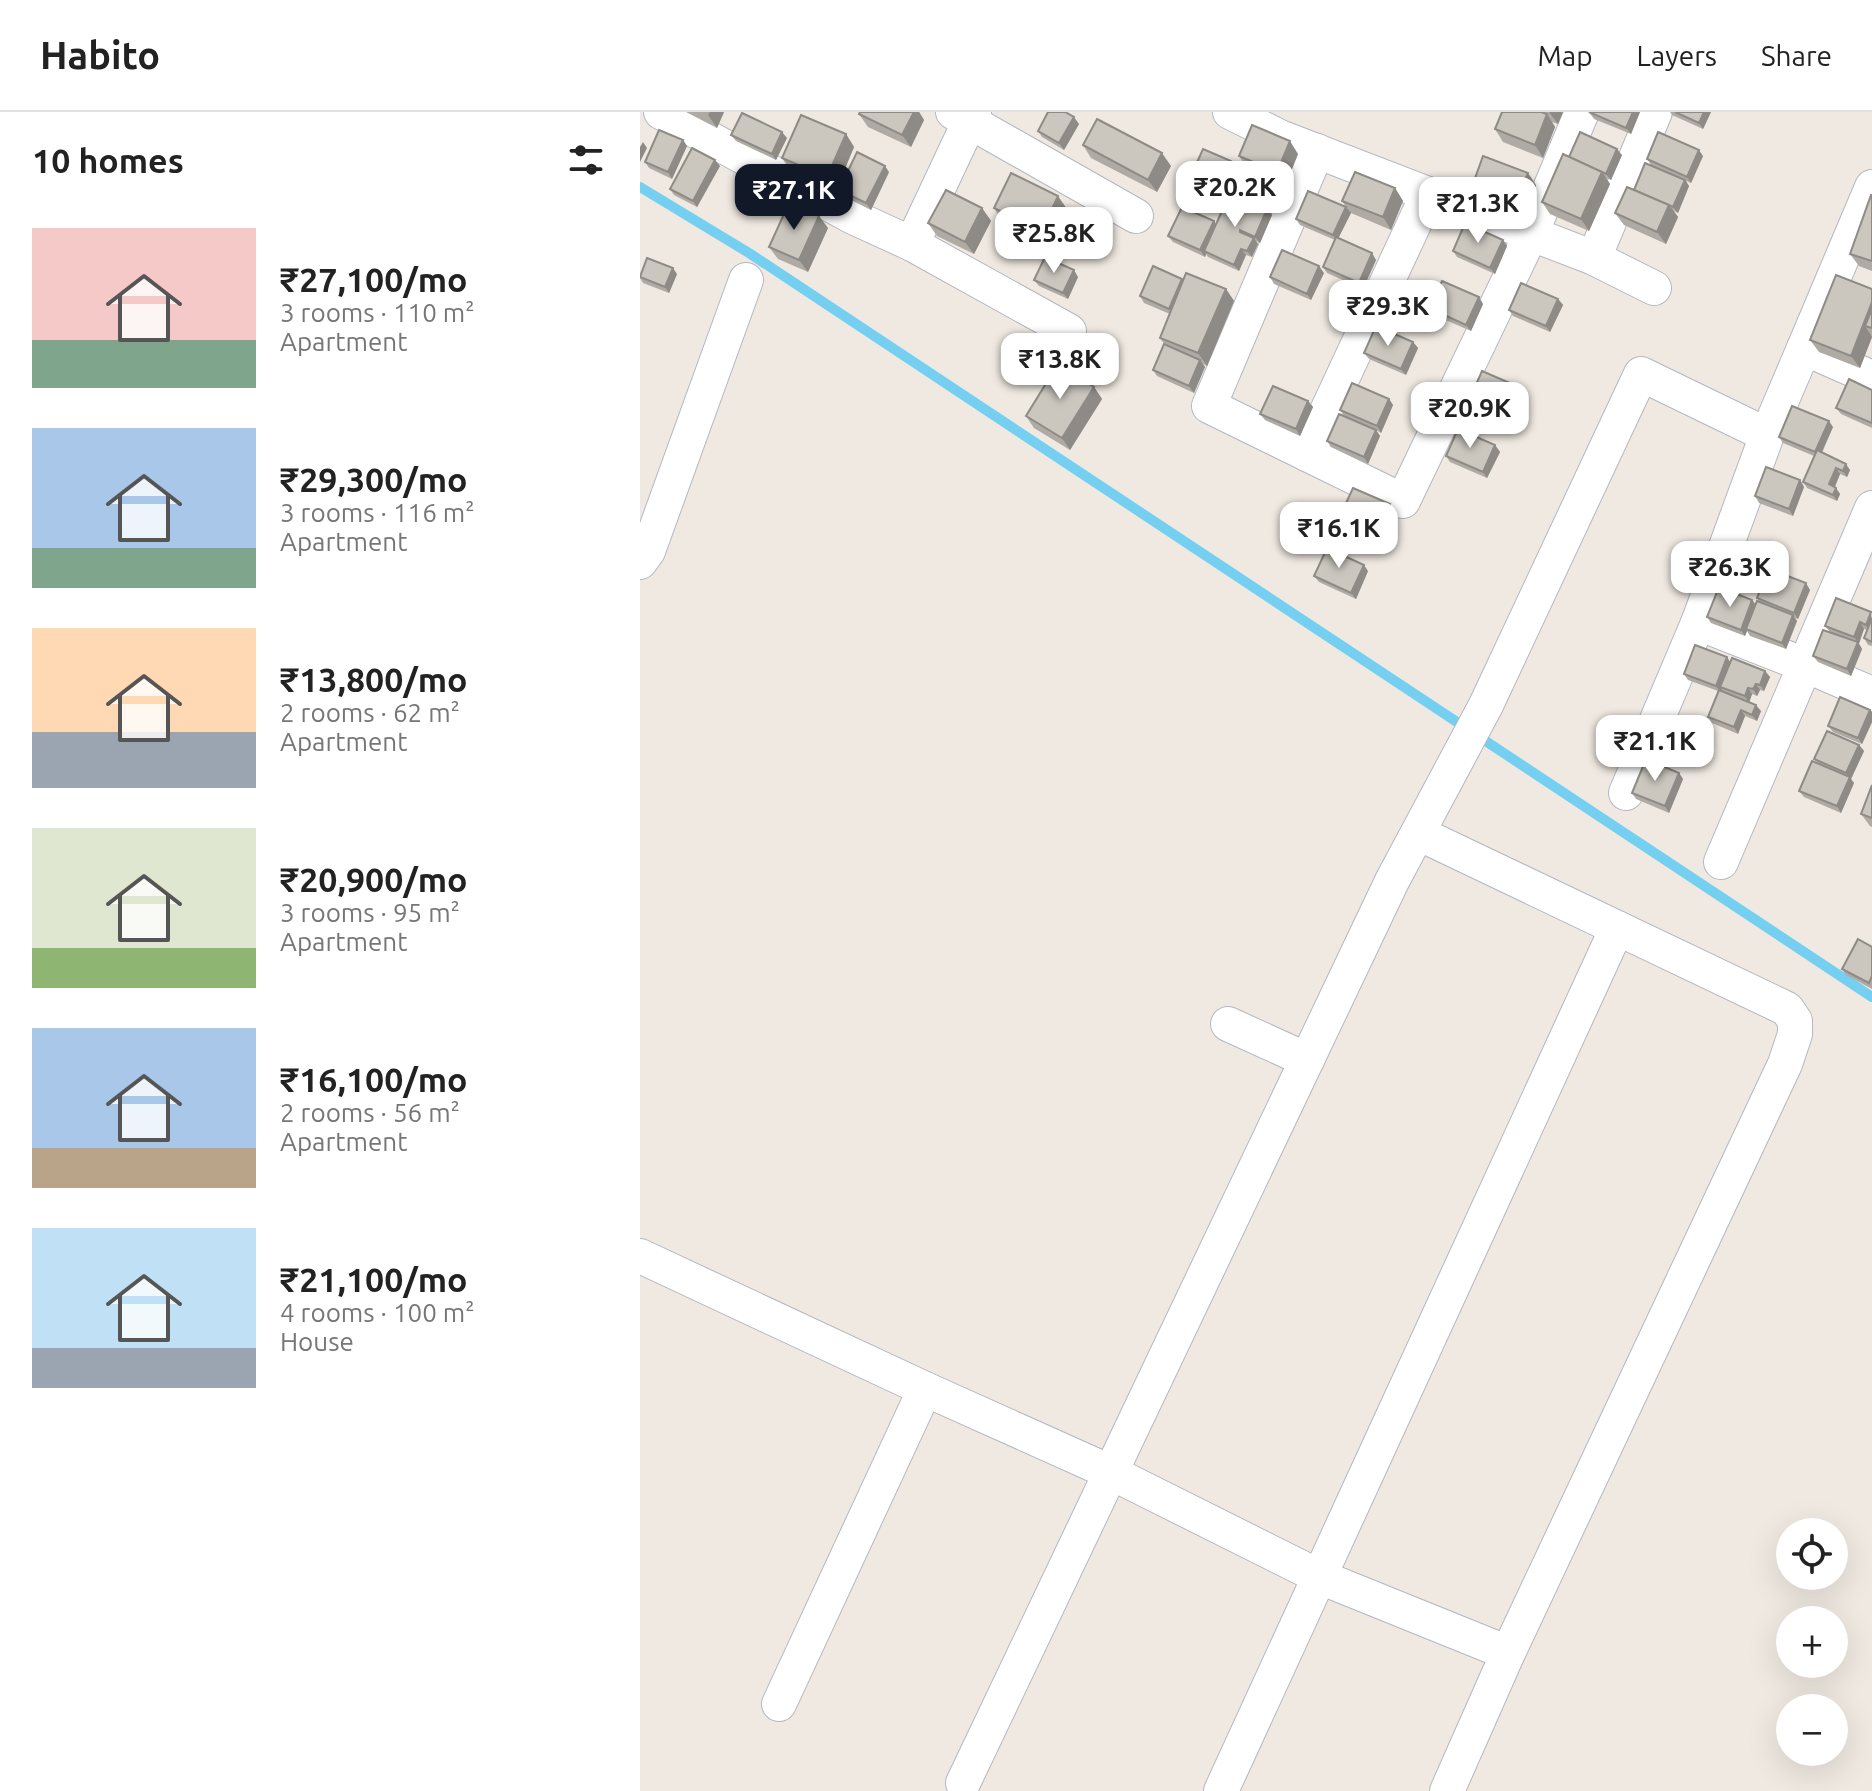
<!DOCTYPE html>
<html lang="en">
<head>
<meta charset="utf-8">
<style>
  body { margin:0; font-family:Ubuntu,sans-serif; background:#f2f2f2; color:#222; height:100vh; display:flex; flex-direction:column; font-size:30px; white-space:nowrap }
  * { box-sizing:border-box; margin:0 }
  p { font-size:26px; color:#767676 }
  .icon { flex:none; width:44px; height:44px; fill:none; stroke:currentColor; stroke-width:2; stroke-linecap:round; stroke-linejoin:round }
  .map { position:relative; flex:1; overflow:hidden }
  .sheet { display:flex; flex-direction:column; background:#fff; width:640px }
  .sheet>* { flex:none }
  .buttons { position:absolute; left:1136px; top:1406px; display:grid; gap:16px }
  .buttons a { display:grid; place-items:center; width:72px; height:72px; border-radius:50%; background:#fff; box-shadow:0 8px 32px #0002; font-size:40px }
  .price { position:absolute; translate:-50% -68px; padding:0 18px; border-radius:16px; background:#fff; color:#222; font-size:26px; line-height:52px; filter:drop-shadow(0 2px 4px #0008) }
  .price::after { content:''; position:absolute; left:50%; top:48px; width:24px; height:18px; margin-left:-12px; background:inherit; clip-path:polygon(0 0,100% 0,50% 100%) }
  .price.current { background:#111827; color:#fff }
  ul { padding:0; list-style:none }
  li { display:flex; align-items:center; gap:24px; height:200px; padding:0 32px }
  li span { display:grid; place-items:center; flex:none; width:224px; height:160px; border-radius:0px; color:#555 }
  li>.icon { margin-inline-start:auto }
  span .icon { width:96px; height:96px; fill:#fffc; stroke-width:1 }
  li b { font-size:34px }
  h2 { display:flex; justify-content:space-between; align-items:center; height:96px; padding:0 32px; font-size:34px }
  header { display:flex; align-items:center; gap:48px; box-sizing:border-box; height:112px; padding:0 40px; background:#fff; border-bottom:2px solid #e0e0e0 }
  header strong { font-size:38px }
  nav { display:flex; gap:44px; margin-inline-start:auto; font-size:28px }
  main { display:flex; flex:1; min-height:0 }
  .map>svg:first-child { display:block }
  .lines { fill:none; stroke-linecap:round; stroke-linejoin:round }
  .stream { stroke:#75cff0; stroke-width:10 }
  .minor-casing { stroke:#b4b7c1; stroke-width:36 }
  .minor { stroke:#fff; stroke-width:34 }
  .wall { fill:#afaba4 }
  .shaded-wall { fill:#8e8b86 }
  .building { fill:#cbc7bf; stroke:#8e8b86; stroke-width:2 }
</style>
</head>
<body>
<header>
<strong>Habito</strong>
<nav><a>Map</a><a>Layers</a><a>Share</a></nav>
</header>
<main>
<section class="sheet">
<h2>10 homes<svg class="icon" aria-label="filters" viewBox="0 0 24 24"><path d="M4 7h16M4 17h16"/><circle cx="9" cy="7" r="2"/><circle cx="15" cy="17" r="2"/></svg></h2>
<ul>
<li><span style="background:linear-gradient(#f6c9c9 70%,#7fa58c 0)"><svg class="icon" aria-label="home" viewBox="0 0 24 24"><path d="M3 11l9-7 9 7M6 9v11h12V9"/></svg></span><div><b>₹27,100/mo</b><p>3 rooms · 110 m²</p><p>Apartment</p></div></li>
<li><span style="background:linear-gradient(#a9c7e8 75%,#7fa58c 0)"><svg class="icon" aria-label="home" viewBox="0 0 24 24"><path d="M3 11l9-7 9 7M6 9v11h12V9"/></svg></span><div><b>₹29,300/mo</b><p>3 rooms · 116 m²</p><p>Apartment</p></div></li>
<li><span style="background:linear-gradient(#ffd9b3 65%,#9aa5b1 0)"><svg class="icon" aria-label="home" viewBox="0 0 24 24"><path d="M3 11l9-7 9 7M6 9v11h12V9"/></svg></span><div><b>₹13,800/mo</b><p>2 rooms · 62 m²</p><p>Apartment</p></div></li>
<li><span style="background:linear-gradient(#dfe7d0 75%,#8fb573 0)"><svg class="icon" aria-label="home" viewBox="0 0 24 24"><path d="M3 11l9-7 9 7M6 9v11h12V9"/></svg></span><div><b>₹20,900/mo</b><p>3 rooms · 95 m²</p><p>Apartment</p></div></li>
<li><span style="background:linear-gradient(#a9c7e8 75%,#b9a48a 0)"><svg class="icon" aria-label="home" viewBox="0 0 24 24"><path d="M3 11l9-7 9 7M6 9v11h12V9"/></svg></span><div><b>₹16,100/mo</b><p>2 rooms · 56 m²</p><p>Apartment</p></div></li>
<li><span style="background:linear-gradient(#bfe0f5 75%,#9aa5b1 0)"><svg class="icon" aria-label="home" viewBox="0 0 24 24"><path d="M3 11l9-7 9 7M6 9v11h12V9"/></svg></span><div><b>₹21,100/mo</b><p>4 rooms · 100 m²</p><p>House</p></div></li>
</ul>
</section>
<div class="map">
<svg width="1232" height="1679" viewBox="0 0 1232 1679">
  <rect width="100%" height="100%" fill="#efe9e1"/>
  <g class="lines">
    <polyline class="stream" points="0,75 109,141 1232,885"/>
    <defs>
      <g id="minor">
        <polyline points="21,0 213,105 272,132 429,219"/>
        <polyline points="313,0 496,104"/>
        <polyline points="590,0 640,25 954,146 1014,176"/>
        <polyline points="677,39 569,294 667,342 788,82"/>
        <polyline points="1232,75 1164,236 1232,266"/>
        <polyline points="272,132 334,0"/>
        <polyline points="954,146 1015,0"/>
        <polyline points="667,342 763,389 891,122 942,0"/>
        <polyline points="0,450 8,439 106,168"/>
        <polyline points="1058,511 1165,553 1232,582"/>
        <polyline points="986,681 1058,511 1127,323 1164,236"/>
        <polyline points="778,721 1147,897 1155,909 1155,922 1145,952 868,1541 807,1679"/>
        <polyline points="1081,750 1232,396"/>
        <polyline points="588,912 667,948"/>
        <polyline points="0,1144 285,1277 470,1360 680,1465 868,1541"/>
        <polyline points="139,1592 285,1277"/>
        <polyline points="323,1671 752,769 846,593 1001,262 1127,323"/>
        <polyline points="581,1679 977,816"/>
      </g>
    </defs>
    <use href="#minor" class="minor-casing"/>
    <use href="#minor" class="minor"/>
  </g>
  <g class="wall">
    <polygon points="46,0 84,0 77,16"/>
    <polygon points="220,0 279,0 284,8 271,35 228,15 219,2"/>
    <polygon points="862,0 923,0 918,12 912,10 915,15 903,46 863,30 855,17"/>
    <polygon points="949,0 1000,0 991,22 954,7"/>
    <polygon points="1030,0 1071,0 1063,17 1032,3"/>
    <polygon points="439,12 424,38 402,25 398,19"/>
    <polygon points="206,22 214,35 196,78 151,59 142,46"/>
    <polygon points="91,23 147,26 136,48 96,29"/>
    <polygon points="43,28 47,34 32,67 9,56 5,50"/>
    <polygon points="443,33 531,54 517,80 451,46"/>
    <polygon points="658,42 646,72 607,56 599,44"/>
    <polygon points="982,43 971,68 966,66 970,72 949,119 910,102 902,90 929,45"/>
    <polygon points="1063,44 1051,71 1046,69 1049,74 1038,101 1034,99 1038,105 1026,132 984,113 975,101 1011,53 1007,47"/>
    <polygon points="80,54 57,95 34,83 30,77"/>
    <polygon points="596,55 584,85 555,72 550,66"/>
    <polygon points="249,60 231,98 203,84 199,78"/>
    <polygon points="833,72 896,73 886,101 841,84"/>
    <polygon points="755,76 763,89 751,118 711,101 698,126 736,148 723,177 687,161 683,155 695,128 660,113 656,107 706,95 702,89"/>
    <polygon points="1232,83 1232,159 1219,154 1210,142"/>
    <polygon points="342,96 351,109 334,142 297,124 288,111"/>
    <polygon points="354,96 427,97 410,132 362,109"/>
    <polygon points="632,103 620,131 616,129 618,132 612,145 606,143 599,159 568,145 566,142 565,145 533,130 528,124"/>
    <polygon points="188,116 168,160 138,147 129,135"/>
    <polygon points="863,128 867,134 855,162 817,145 813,139"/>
    <polygon points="684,161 671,188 634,172 630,165"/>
    <polygon points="0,162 37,162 29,181 3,171 0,166"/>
    <polygon points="438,165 428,187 399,174 394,168"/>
    <polygon points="543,168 586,177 594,189 567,254 563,252 565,255 554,281 517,264 513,258 525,233 520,226 530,202 504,191 500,184"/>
    <polygon points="1232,177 1232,225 1220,256 1179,240 1170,228"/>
    <polygon points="918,187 923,193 910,220 873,204 869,198"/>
    <polygon points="843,192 831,219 794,203 789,196"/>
    <polygon points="773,230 778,236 766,263 729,247 724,241"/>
    <polygon points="454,275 462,287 430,338 394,316 386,304"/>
    <polygon points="879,275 883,281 871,309 834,292 830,286"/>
    <polygon points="1232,278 1232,316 1201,302 1196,296"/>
    <polygon points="749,287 753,293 741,321 736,318 740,324 728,352 691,335 687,329 704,304 700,298"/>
    <polygon points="668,289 673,295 660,324 625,308 620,302"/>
    <polygon points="1193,315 1182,341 1210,358 1207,365 1200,362 1195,375 1200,382 1197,389 1167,376 1163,370 1174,344 1143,331 1139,325"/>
    <polygon points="855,333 860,340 847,366 810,350 806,344"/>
    <polygon points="1160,368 1164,375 1153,404 1119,391 1115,384"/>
    <polygon points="750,392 754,399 742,426 705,410 700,404"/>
    <polygon points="728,459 716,487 679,470 674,464"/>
    <polygon points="1170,478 1158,507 1155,506 1157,509 1146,537 1110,524 1107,519 1105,524 1071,511 1067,505 1120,491 1117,486"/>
    <polygon points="1231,500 1232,534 1228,533 1224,526 1227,518 1224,517 1218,531 1222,537 1211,564 1178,550 1173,544 1190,520 1185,514"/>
    <polygon points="1087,545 1090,550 1125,559 1130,565 1124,579 1120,578 1117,584 1112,582 1109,590 1121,599 1117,609 1105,604 1098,622 1072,611 1068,605 1078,579 1048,568 1044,562"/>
    <polygon points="1232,600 1232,610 1222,632 1193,620 1188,614"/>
    <polygon points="1219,633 1224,639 1211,667 1214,671 1201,701 1164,685 1159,679 1178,651 1174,647"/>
    <polygon points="1039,661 1043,667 1029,701 996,687 992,681"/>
    <polygon points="1232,673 1232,715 1230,714 1221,702"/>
    <polygon points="1232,835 1232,877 1206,863 1202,857"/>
  </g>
  <g class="shaded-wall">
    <polygon points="70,0 84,0 77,16 68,3"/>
    <polygon points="274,0 279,0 284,8 271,35 262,23"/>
    <polygon points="909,0 923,0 918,12"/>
    <polygon points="993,0 1000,0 991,22 986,16"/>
    <polygon points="1064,0 1071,0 1063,17 1059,11"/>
    <polygon points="907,2 915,15 903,46 895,33"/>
    <polygon points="434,5 439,12 424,38 419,31"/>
    <polygon points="142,20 147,26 136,48 132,42"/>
    <polygon points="206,22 214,35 196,78 187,65"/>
    <polygon points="43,28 47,34 32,67 28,60"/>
    <polygon points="650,29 658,42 646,72 637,60"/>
    <polygon points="3,30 7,36 0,50 0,35"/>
    <polygon points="977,37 982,43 971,68 966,62"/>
    <polygon points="1059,38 1063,44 1051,71 1047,65"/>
    <polygon points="522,41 531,54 517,80 508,68"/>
    <polygon points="75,48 80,54 57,95 53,89"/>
    <polygon points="591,49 596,55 584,85 579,78"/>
    <polygon points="245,54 249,60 231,98 226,91"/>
    <polygon points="962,60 970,72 949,119 941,107"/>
    <polygon points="888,61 896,73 886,101 877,88"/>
    <polygon points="1045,68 1049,74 1038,101 1033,95"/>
    <polygon points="755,76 763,89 751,118 743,105"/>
    <polygon points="418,84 427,97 410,132 402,119"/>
    <polygon points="1029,93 1038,105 1026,132 1017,120"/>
    <polygon points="706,95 711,101 697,129 693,123"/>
    <polygon points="342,96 351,109 334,142 325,130"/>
    <polygon points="627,97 632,103 620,131 615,125"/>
    <polygon points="179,104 188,116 168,160 159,148"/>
    <polygon points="574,109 578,115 564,139 566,142 565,145 560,138"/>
    <polygon points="614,126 618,132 612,145 607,139"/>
    <polygon points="863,128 867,134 855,162 850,156"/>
    <polygon points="601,137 606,143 599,159 594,153"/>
    <polygon points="732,141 736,148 723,177 719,171"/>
    <polygon points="679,154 684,161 671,188 667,182"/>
    <polygon points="33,156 37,162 29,181 25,175"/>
    <polygon points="434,158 438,165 428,187 423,181"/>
    <polygon points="542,167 547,173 533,203 529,197"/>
    <polygon points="586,177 594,189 567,254 558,241"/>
    <polygon points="839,185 843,192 831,219 826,213"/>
    <polygon points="918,187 923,193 910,220 906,214"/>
    <polygon points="1232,190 1232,216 1225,214 1232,225 1220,256 1211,244"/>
    <polygon points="773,230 778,236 766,263 761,257"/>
    <polygon points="560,248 565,255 554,281 549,274"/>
    <polygon points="454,275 462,287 430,338 422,326"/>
    <polygon points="879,275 883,281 871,309 867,302"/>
    <polygon points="749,287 753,293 741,321 737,314"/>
    <polygon points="668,289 673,295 660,324 656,317"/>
    <polygon points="1189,309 1193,315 1179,346 1175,340"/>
    <polygon points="736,318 740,324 728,352 724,345"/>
    <polygon points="855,333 860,340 847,366 843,360"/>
    <polygon points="1206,352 1210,358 1207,365 1203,359"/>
    <polygon points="1196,356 1200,362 1193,379 1189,372"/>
    <polygon points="1160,368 1164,375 1153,404 1149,397"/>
    <polygon points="1196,376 1200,382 1197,389 1193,383"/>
    <polygon points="750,392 754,399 742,426 737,420"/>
    <polygon points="724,453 728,459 716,487 711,481"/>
    <polygon points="1166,471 1170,478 1158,507 1154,501"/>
    <polygon points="1112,488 1117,494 1106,517 1107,519 1105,524 1101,518"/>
    <polygon points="1231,500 1232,515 1230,519 1226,513"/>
    <polygon points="1153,503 1157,509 1146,537 1142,531"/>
    <polygon points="1220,510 1224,517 1219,532 1214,525"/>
    <polygon points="1218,530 1222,537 1211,564 1207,557"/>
    <polygon points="1087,545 1091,552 1080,575 1082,577 1080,580 1076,574"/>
    <polygon points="1125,559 1130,565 1124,579 1120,573"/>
    <polygon points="1116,572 1120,578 1117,584 1113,577"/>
    <polygon points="1108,576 1112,582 1109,591 1105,584"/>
    <polygon points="1116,593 1121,599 1117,609 1112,603"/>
    <polygon points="1101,598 1105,604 1098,622 1094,615"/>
    <polygon points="1230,598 1232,600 1232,610 1222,632 1218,626"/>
    <polygon points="1219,633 1224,639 1211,667 1214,671 1201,701 1197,694 1209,665 1206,661"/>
    <polygon points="1039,661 1043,667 1029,701 1025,694"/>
  </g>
  <g class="building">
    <polygon points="220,0 274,0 262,23 219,2"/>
    <polygon points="408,0 425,0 434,5 419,31 398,19"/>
    <polygon points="862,0 901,0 907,2 895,33 855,17"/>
    <polygon points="949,0 993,0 986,16"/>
    <polygon points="1035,0 1064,0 1059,11"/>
    <polygon points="102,1 142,20 132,42 91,23"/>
    <polygon points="161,3 206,22 187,65 142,46"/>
    <polygon points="457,7 522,41 508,68 443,33"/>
    <polygon points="612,13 650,29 637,60 599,44"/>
    <polygon points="19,18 43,28 28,60 5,50"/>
    <polygon points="940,20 977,37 966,62 929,45"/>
    <polygon points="1018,20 1059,38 1047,65 1007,47"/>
    <polygon points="52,36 75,48 53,89 30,77"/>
    <polygon points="563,37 591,49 579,78 550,66"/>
    <polygon points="217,40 245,54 226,91 199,78"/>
    <polygon points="923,42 962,60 941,107 902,90"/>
    <polygon points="843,44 888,61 877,88 833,72"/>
    <polygon points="1005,51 1045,68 1033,95 994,78"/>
    <polygon points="715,60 755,76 743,105 702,89"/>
    <polygon points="371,61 418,84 402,119 354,96"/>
    <polygon points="987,75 1029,93 1017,120 975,101"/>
    <polygon points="306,78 342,96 325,130 288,111"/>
    <polygon points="668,79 706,95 693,123 656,107"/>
    <polygon points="590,81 627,97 615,125 600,118 600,120 614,126 607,139 601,137 594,153 564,139"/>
    <polygon points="1231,83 1232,83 1232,149 1210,142"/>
    <polygon points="149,91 179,104 159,148 129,135"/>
    <polygon points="542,95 574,109 560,138 528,124"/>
    <polygon points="825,111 863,128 850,156 813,139"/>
    <polygon points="696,125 732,141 719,171 683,155"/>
    <polygon points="642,138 679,154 667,182 630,165"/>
    <polygon points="405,145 434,158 423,181 394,168"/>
    <polygon points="7,146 33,156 25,175 0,165"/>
    <polygon points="513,154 542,167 529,197 500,184"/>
    <polygon points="546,161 586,177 558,241 520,226"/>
    <polygon points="1196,163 1232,177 1232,190 1211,244 1170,228"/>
    <polygon points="802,169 839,185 826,213 789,196"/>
    <polygon points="881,171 918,187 906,214 869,198"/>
    <polygon points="1232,197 1232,216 1225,214"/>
    <polygon points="736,214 773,230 761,257 724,241"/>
    <polygon points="524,232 560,248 549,274 513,258"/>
    <polygon points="418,252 454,275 422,326 386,304"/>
    <polygon points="842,259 879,275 867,302 830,286"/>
    <polygon points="1209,267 1232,278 1232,311 1196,296"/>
    <polygon points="712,271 749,287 737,314 700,298"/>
    <polygon points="633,274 668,289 656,317 620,302"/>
    <polygon points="1152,294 1189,309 1175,340 1139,325"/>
    <polygon points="699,302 736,318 724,345 687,329"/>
    <polygon points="818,317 855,333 843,360 806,344"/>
    <polygon points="1177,338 1206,352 1203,359 1196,356 1189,372 1196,376 1193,383 1163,370"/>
    <polygon points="1126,355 1160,368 1149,397 1115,384"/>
    <polygon points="713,376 750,392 737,420 700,404"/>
    <polygon points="687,436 724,453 711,481 674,464"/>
    <polygon points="1129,457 1166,471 1154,501 1117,486"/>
    <polygon points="1079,475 1112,488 1101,518 1067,505"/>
    <polygon points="1196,486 1231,500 1226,513 1220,510 1214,525 1185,514"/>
    <polygon points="1117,489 1153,503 1142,531 1106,517"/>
    <polygon points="1232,506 1232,530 1224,526"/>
    <polygon points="1183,518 1218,530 1207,557 1173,544"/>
    <polygon points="1055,533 1087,545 1076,574 1044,562"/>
    <polygon points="1092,546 1125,559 1120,573 1116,572 1113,577 1108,576 1105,584 1080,575"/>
    <polygon points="1079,578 1116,593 1112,603 1101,598 1094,615 1068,605"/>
    <polygon points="1200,585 1230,598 1218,626 1188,614"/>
    <polygon points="1187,619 1219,633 1206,661 1174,647"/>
    <polygon points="1006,647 1039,661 1025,694 992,681"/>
    <polygon points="1172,649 1210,665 1197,694 1159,679"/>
    <polygon points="1232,673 1232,706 1221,702"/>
    <polygon points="1218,827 1232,835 1232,864 1229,871 1202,857"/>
  </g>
</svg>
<div class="buttons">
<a><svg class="icon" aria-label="locate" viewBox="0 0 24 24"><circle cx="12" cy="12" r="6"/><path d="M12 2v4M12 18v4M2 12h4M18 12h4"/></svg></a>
<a>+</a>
<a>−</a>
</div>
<b class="price" style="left:595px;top:117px">₹20.2K</b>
<b class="price current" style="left:154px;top:120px">₹27.1K</b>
<b class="price" style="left:838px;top:133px">₹21.3K</b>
<b class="price" style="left:414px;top:163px">₹25.8K</b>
<b class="price" style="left:748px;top:236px">₹29.3K</b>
<b class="price" style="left:420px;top:289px">₹13.8K</b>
<b class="price" style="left:830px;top:338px">₹20.9K</b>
<b class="price" style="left:699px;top:458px">₹16.1K</b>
<b class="price" style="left:1090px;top:497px">₹26.3K</b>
<b class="price" style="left:1015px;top:671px">₹21.1K</b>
</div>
</main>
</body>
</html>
